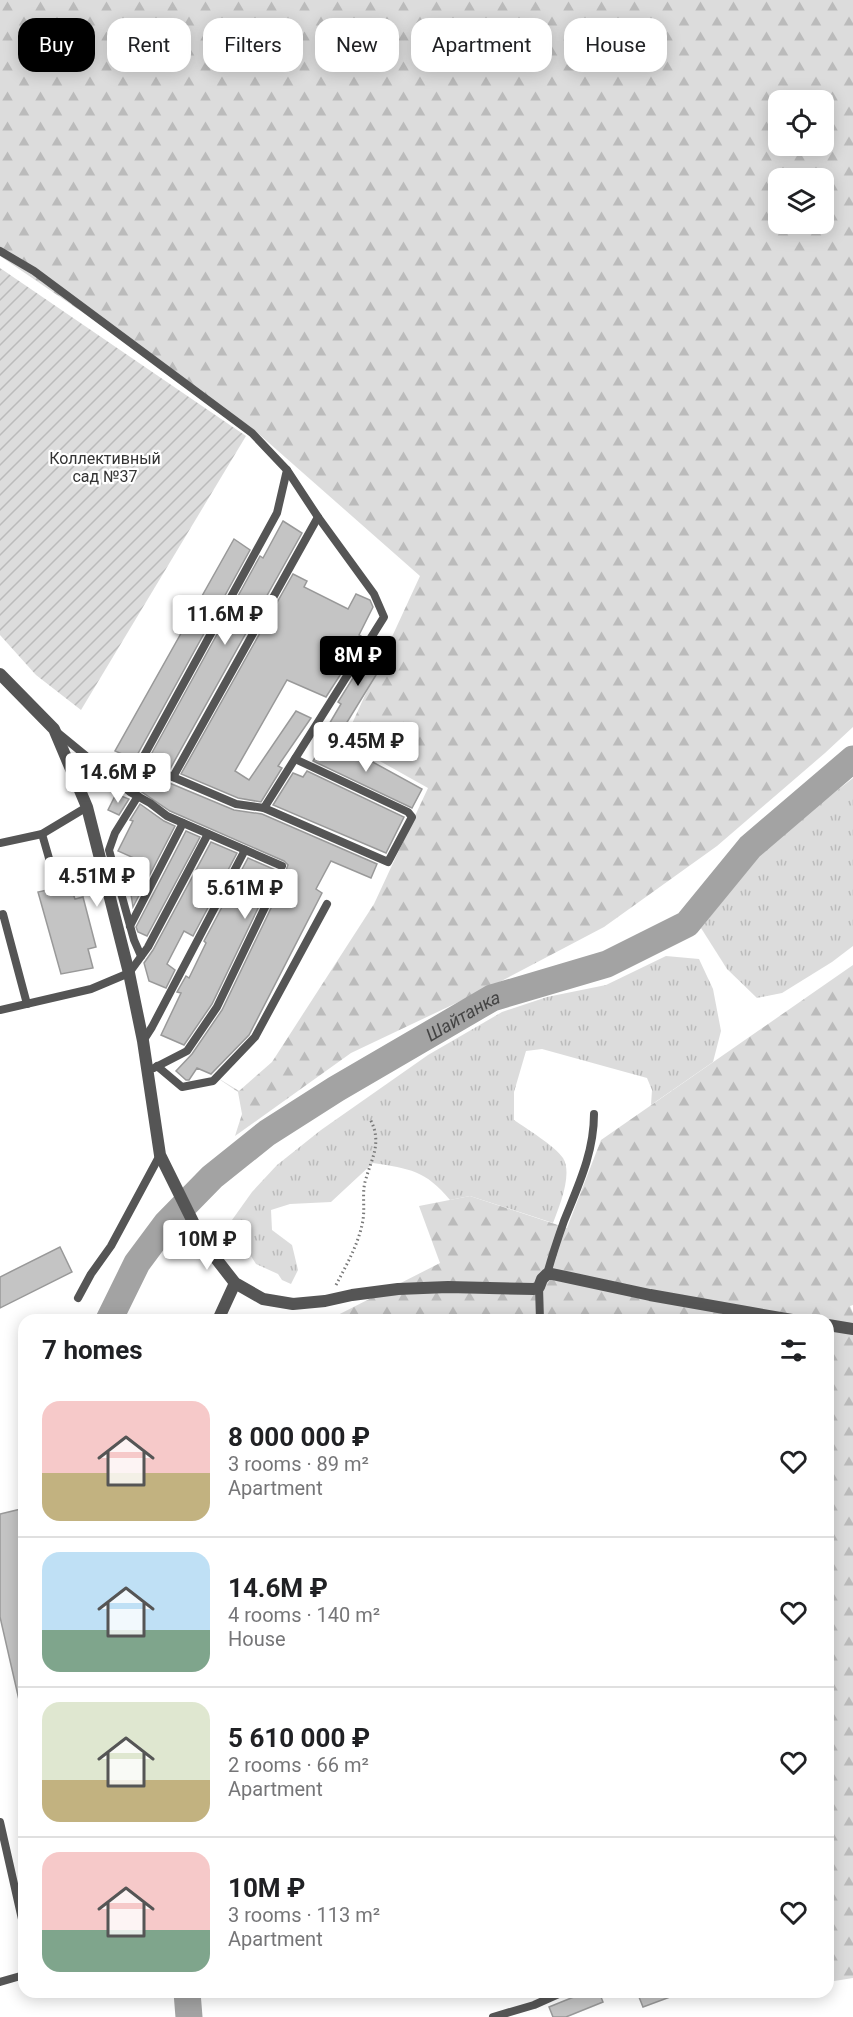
<!DOCTYPE html>
<html lang="en">
<head>
<meta charset="utf-8">
<style>
  body { margin:0; font-family:Roboto,sans-serif; background:#f6f6f6; color:#202124; height:100vh; display:flex; flex-direction:column; font-size:22px; white-space:nowrap }
  * { box-sizing:border-box; margin:0 }
  p { font-size:20px; color:#757577 }
  .icon { flex:none; width:33px; height:33px; fill:none; stroke:currentColor; stroke-width:2; stroke-linecap:round; stroke-linejoin:round }
  .map { position:relative; flex:1; overflow:hidden }
  .details { position:absolute; left:18px; top:1314px; width:816px; height:684px; display:flex; flex-direction:column; background:#fff; border-radius:18px; box-shadow:0 3px 15px #0003 }
  .details>* { flex:none }
  .hud { position:absolute; left:18px; top:18px; width:818px; height:54px; display:flex; gap:12px }
  .controls { position:absolute; left:768px; top:90px; display:grid; gap:12px }
  .controls a { display:grid; place-items:center; width:66px; height:66px; border-radius:12px; background:#fff; box-shadow:0 3px 15px #0003; font-size:30px }
  .price { position:absolute; translate:-50% -51px; padding:0 14px; border-radius:6px; background:#fff; color:#222; font-size:20px; line-height:39px; filter:drop-shadow(0 2px 3px #0008) }
  .price::after { content:''; position:absolute; left:50%; top:36px; width:18px; height:14px; margin-left:-9px; background:inherit; clip-path:polygon(0 0,100% 0,50% 100%) }
  .price.selected { background:#000; color:#fff }
  ul { padding:0; list-style:none }
  li { display:flex; align-items:center; gap:18px; height:150px; padding:0 24px }
  li+li { border-top:2px solid #e0e0e0 }
  li span { display:grid; place-items:center; flex:none; width:168px; height:120px; border-radius:18px; color:#555 }
  li>.icon { margin-inline-start:auto }
  span .icon { width:72px; height:72px; fill:#fffc; stroke-width:1 }
  li b { font-size:26px }
  h2 { display:flex; justify-content:space-between; align-items:center; height:72px; padding:0 24px; font-size:26px }
  .tag { padding:0 21px; border-radius:18px; background:#fff; box-shadow:0 3px 15px #0003; font-size:21px; line-height:54px }
  .tag.selected { background:#000; color:#fff }
  .map>svg:first-child { display:block }
  .grass { fill:url(#grass-tufts) }
  .forest { fill:url(#forest-firs); fill-rule:evenodd }
  .garden { fill:url(#garden-furrows) }
  .lines { fill:none; stroke-linecap:round; stroke-linejoin:round }
  .river { stroke:#a3a3a3; stroke-width:27 }
  .building { fill:#c4c4c4; stroke:#999; stroke-width:1.5 }
  .path { stroke:#777; stroke-width:3; stroke-dasharray:1.5 3; stroke-linecap:butt }
  .service { stroke:#555; stroke-width:8 }
  .minor { stroke:#555; stroke-width:12 }
  .labels { text-anchor:middle; dominant-baseline:central; stroke-width:4.5; stroke-linejoin:round; paint-order:stroke }
  .park-label { font-size:16px; fill:#333; stroke:#fff }
  .water-label { font-size:18px; font-style:italic; fill:#444; stroke:#fff }
</style>
</head>
<body>
<div class="map">
<svg width="853" height="2017" viewBox="0 0 853 2017">
  <defs>
    <pattern id="grass-tufts" width="24" height="20" patternUnits="userSpaceOnUse" patternTransform="scale(1.5)"><rect width="24" height="20" fill="#dcdcdc"/><path d="M3 7l-1-3M5 7V3M7 7l1-3M15 17l-1-3M17 17v-4M19 17l1-3" fill="none" stroke="#bbb"/></pattern>
    <pattern id="forest-firs" width="22" height="20" patternUnits="userSpaceOnUse" patternTransform="scale(1.5)"><rect width="22" height="20" fill="#dcdcdc"/><path d="M5 1l3.5 6h-7zM16 11l3.5 6h-7z" fill="#bbb"/></pattern>
    <pattern id="garden-furrows" width="10" height="10" patternUnits="userSpaceOnUse" patternTransform="scale(1.5)"><rect width="10" height="10" fill="#dcdcdc"/><path d="M-1 1l2-2M0 10L10 0M9 11l2-2" fill="none" stroke="#bbb"/></pattern>
  </defs>
  <rect width="100%" height="100%" fill="#fff"/>
  <g class="grass">
    <polygon points="853,778 853,946 832,962 782,993 757,998 727,969 701,928 766,846"/>
    <path d="M666 956 699 959 713 989 721 1031 713 1062 651 1105 652 1090 647 1078 542 1049 526 1051 514 1092V1120C527 1129 555 1146 563 1158 573 1174 559 1207 553 1223L470 1196 450 1200C425 1170 410 1169 373 1163L331 1202 290 1204 271 1210 272 1230 292 1245 298 1270 291 1284 282 1280 278 1274 256 1264 244 1245 232 1233V1220L252 1192 277 1165 321 1130 428 1055 502 1012 547 997 606 985Z"/>
  </g>
  <g class="forest">
    <path d="M0 0H853V727L825 753 717 846 604 927 490 987 351 1053 235 1136 242 1114 238 1092 213 1075 239 1091 272 1062 374 904 428 788 344 741 420 576 252 428 0 256ZM778 100H824V146H778ZM778 178H824V224H778Z"/>
    <polygon points="853,965 853,1305 850,1306 853,1313 853,1978 828,1982 828,1320 328,1320 440,1263 419,1206 470,1196 567,1228 601,1140"/>
  </g>
  <polygon class="garden" points="0,268 246,436 81,710 36,675 0,635"/>
  <g class="lines">
    <g class="river">
      <path id="s1" d="M109 1320 137 1263 166 1224 212 1177 267 1133 336 1089 492 998 607 964 687 924 750 847 853 759"/>
      <polyline points="187,1992 189,2017"/>
    </g>
  </g>
  <g class="building">
    <polygon points="283,521 302,533 170,769 148,760 260,556 263,558"/>
    <polygon points="234,539 250,550 136,757 131,758 115,751"/>
    <polygon points="293,574 307,581 304,587 348,609 356,594 370,600 373,607 359,635 364,638 326,697 287,680 235,771 249,780 296,711 311,718 278,766 282,768 261,802 238,798 181,774"/>
    <polygon points="374,644 389,654 341,732 328,726 341,704 338,702"/>
    <polygon points="327,737 422,789 412,808 313,761"/>
    <polygon points="136,769 234,810 262,814 377,864 371,878 331,861 316,889 322,893 249,1035 211,1074 197,1068 189,1080 186,1080 176,1071 192,1054 222,1010 272,906 272,899 266,897 262,900 212,1004 184,1045 161,1035 181,993 177,992 186,976 189,978 206,943 204,941 248,858 280,872 286,870 288,865 284,861 170,811 130,784"/>
    <polygon points="307,771 404,817 386,853 273,805 293,773 303,777"/>
    <polygon points="116,794 129,799 119,815 108,810"/>
    <polygon points="140,804 164,821 175,826 133,907 130,888 143,862 118,851 133,821 130,820"/>
    <polygon points="186,831 200,837 147,936 138,932 136,927"/>
    <polygon points="211,842 237,853 193,936 184,931 167,964 175,970 166,988 149,981 144,963 153,950"/>
    <polygon points="70,885 75,899 83,897 96,947 88,949 93,968 61,974 38,892"/>
    <polygon points="60,1247 72,1272 0,1308 0,1277"/>
    <polygon points="21,1509 24,1523 24,1700 19,1700 0,1617 0,1514"/>
    <polygon points="586,1992 599,1992 603,2002 566,2017 553,2017 549,2007"/>
    <polygon points="637,1992 681,1992 681,1993 643,2007"/>
  </g>
  <g class="lines">
    <path class="path" d="M336 1285C347 1264 359 1243 363 1220 365 1207 362 1194 365 1182 371 1159 383 1143 370 1119"/>
    <g class="service">
      <polyline points="0,251 34,271 252,433 287,470 277,513 140,763"/>
      <polyline points="57,732 130,792 150,803 167,816 282,866"/>
      <polyline points="100,767 140,763 236,804 264,808 388,862 412,817 408,812 295,759"/>
      <polyline points="173,777 318,517"/>
      <polyline points="138,796 115,833 109,850 134,940 141,956"/>
      <polyline points="264,808 384,617 374,594 318,517 287,470"/>
      <polyline points="42,834 55,879"/>
      <polyline points="0,843 42,834 87,807"/>
      <polyline points="0,915 3,914 27,1004"/>
      <polyline points="130,926 183,823"/>
      <polyline points="0,1010 91,989 129,973 148,947 208,834"/>
      <polyline points="143,1041 152,1027 245,850"/>
      <polyline points="157,1066 182,1087 213,1081 255,1037 327,904"/>
      <polyline points="154,1068 187,1051 217,1007 267,903"/>
      <path d="M547 1274C552 1256 558 1238 564 1221 578 1186 594 1153 594 1114"/>
      <polyline points="539,1287 540,1320"/>
      <polyline points="78,1298 91,1274 111,1246 160,1155"/>
      <polyline points="0,1822 24,1928"/>
      <polyline points="0,1982 24,1975"/>
      <polyline points="493,2017 534,2005 563,1992"/>
    </g>
    <g class="minor">
      <polyline points="0,674 54,729 87,807 129,973 143,1041 160,1155 203,1242 235,1283 263,1299 293,1304 325,1301 352,1295 398,1289 448,1287 534,1289 539,1287 542,1279 547,1274 552,1274 650,1295 792,1320"/>
      <polyline points="218,1320 235,1283"/>
      <polyline points="828,1325 853,1329"/>
    </g>
  </g>
  <g class="labels">
    <g class="park-label">
      <text x="105" y="458">Коллективный<tspan x="105" dy="18">сад №37</tspan></text>
    </g>
    <g class="water-label">
      <text stroke="none"><textPath href="#s1" startOffset="477">Шайтанка</textPath></text>
    </g>
  </g>
</svg>
<div class="controls">
<a><svg class="icon" aria-label="locate" viewBox="0 0 24 24"><circle cx="12" cy="12" r="6"/><path d="M12 2v4M12 18v4M2 12h4M18 12h4"/></svg></a>
<a><svg class="icon" aria-label="layers" viewBox="0 0 24 24"><path d="M12 4l9 5-9 5-9-5zM3 14l9 5 9-5"/></svg></a>
</div>
<b class="price" style="left:225px;top:646px">11.6M ₽</b>
<b class="price selected" style="left:358px;top:687px">8M ₽</b>
<b class="price" style="left:366px;top:773px">9.45M ₽</b>
<b class="price" style="left:118px;top:804px">14.6M ₽</b>
<b class="price" style="left:97px;top:908px">4.51M ₽</b>
<b class="price" style="left:245px;top:920px">5.61M ₽</b>
<b class="price" style="left:207px;top:1271px">10M ₽</b>
<div class="hud">
<a class="tag selected">Buy</a>
<a class="tag">Rent</a>
<a class="tag">Filters</a>
<a class="tag">New</a>
<a class="tag">Apartment</a>
<a class="tag">House</a>
</div>
<section class="details">
<h2>7 homes<svg class="icon" aria-label="filters" viewBox="0 0 24 24"><path d="M4 7h16M4 17h16"/><circle cx="9" cy="7" r="2"/><circle cx="15" cy="17" r="2"/></svg></h2>
<ul>
<li><span style="background:linear-gradient(#f6c9c9 60%,#c2b280 0)"><svg class="icon" aria-label="home" viewBox="0 0 24 24"><path d="M3 11l9-7 9 7M6 9v11h12V9"/></svg></span><div><b>8 000 000 ₽</b><p>3 rooms · 89 m²</p><p>Apartment</p></div><svg class="icon" aria-label="heart" viewBox="0 0 24 24"><path d="M12 20l-8-8c-3-5 5-10 8-4 3-6 11-1 8 4z"/></svg></li>
<li><span style="background:linear-gradient(#bfe0f5 65%,#7fa58c 0)"><svg class="icon" aria-label="home" viewBox="0 0 24 24"><path d="M3 11l9-7 9 7M6 9v11h12V9"/></svg></span><div><b>14.6M ₽</b><p>4 rooms · 140 m²</p><p>House</p></div><svg class="icon" aria-label="heart" viewBox="0 0 24 24"><path d="M12 20l-8-8c-3-5 5-10 8-4 3-6 11-1 8 4z"/></svg></li>
<li><span style="background:linear-gradient(#dfe7d0 65%,#c2b280 0)"><svg class="icon" aria-label="home" viewBox="0 0 24 24"><path d="M3 11l9-7 9 7M6 9v11h12V9"/></svg></span><div><b>5 610 000 ₽</b><p>2 rooms · 66 m²</p><p>Apartment</p></div><svg class="icon" aria-label="heart" viewBox="0 0 24 24"><path d="M12 20l-8-8c-3-5 5-10 8-4 3-6 11-1 8 4z"/></svg></li>
<li><span style="background:linear-gradient(#f6c9c9 65%,#7fa58c 0)"><svg class="icon" aria-label="home" viewBox="0 0 24 24"><path d="M3 11l9-7 9 7M6 9v11h12V9"/></svg></span><div><b>10M ₽</b><p>3 rooms · 113 m²</p><p>Apartment</p></div><svg class="icon" aria-label="heart" viewBox="0 0 24 24"><path d="M12 20l-8-8c-3-5 5-10 8-4 3-6 11-1 8 4z"/></svg></li>
</ul>
</section>
</div>
</body>
</html>
